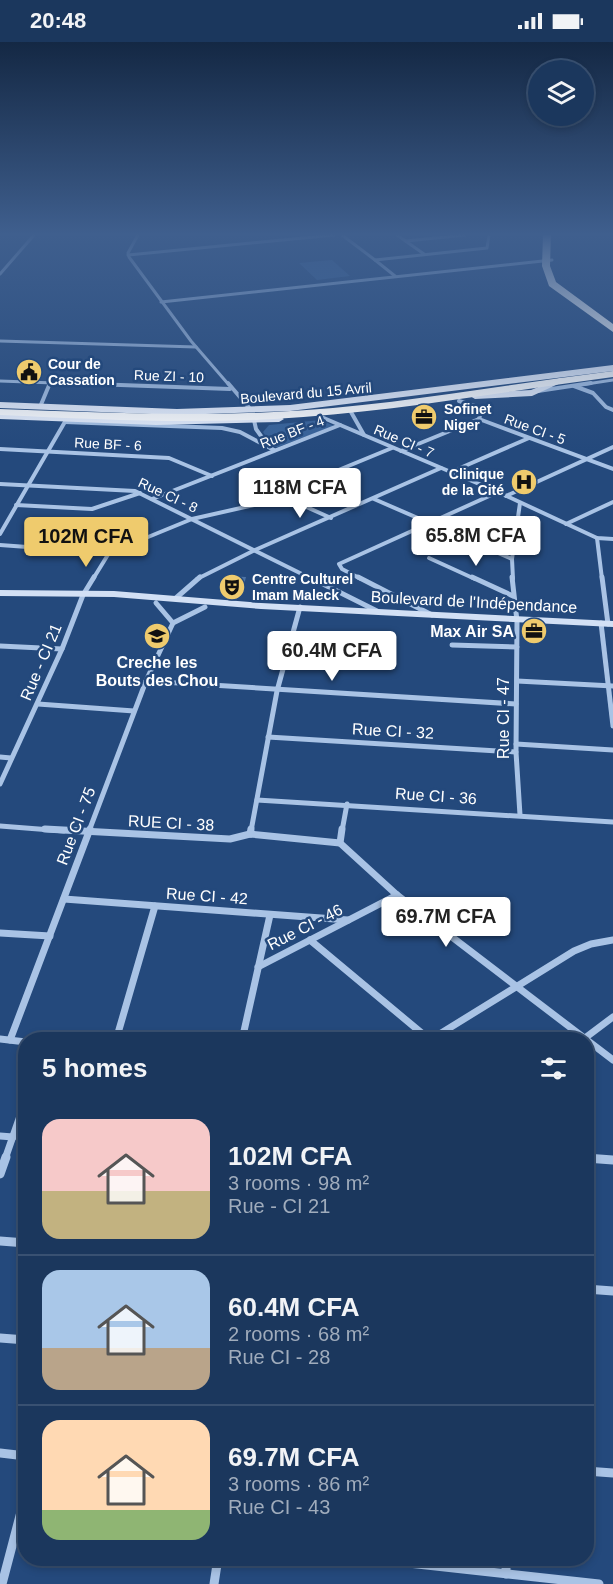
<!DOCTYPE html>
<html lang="en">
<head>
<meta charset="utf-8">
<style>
  body { margin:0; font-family:Helvetica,sans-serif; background:#243f63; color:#f1f3f6; height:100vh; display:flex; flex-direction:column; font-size:22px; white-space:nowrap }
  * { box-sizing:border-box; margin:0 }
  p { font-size:20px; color:#a0acbc }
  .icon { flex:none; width:33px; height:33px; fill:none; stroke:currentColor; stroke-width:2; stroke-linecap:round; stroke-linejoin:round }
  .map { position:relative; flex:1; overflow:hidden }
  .side { position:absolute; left:18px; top:990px; width:576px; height:534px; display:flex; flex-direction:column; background:#1b375d; border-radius:24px; box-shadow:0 3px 9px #0003,0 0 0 2px #395172 }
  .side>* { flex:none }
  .controls { position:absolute; left:528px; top:18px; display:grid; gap:12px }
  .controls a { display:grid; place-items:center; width:66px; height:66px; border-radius:50%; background:#1b375d; box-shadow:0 3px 9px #0003,0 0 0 2px #395172; font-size:30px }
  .price { position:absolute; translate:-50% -51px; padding:0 14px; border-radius:6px; background:#fff; color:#222; font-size:20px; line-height:39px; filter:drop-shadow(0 2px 3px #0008) }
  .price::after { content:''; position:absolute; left:50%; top:36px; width:18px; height:14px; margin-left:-9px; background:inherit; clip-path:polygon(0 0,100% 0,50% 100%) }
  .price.active { background:#efcb6d; color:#111 }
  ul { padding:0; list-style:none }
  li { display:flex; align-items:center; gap:18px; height:150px; padding:0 24px }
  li+li { border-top:2px solid #395172 }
  li span { display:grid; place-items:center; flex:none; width:168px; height:120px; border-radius:18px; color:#555 }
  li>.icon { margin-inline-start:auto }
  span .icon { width:72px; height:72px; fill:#fffc; stroke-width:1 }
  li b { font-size:26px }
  h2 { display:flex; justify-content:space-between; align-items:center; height:72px; padding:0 24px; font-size:26px }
  .status { display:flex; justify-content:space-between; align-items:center; height:42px; padding:0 30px; background:#1b375d; direction:ltr }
  .status svg { height:16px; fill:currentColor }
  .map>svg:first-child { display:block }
  .green { fill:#38639a }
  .building { fill:#4d73a5 }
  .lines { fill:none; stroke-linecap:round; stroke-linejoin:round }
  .street-far4 { stroke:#a9c3e5; stroke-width:3 }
  .street-far3 { stroke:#a9c3e5; stroke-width:4 }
  .street-far2 { stroke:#a9c3e5; stroke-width:5 }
  .street-far1 { stroke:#a9c3e5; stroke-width:7 }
  .street { stroke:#a9c3e5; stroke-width:9 }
  .secondary { fill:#d2e0f5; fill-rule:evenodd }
  .primary { fill:#e9f0fd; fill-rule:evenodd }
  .highway { fill:#fff; fill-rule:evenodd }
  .labels { text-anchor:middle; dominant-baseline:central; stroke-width:5; stroke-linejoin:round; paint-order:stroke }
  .far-poi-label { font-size:14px; font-weight:bold; fill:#fff; stroke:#24497c; text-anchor:start }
  .far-street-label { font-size:14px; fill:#fff; stroke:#24497c }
  .street-label { font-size:16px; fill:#fff; stroke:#24497c }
  .poi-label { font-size:16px; font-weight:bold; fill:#fff; stroke:#24497c; text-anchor:end }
</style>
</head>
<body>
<div class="status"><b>20:48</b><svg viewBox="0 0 49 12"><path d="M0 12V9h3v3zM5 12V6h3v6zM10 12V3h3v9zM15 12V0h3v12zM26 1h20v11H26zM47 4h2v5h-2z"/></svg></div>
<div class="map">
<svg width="613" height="1542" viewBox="0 0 613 1542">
  <rect width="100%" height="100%" fill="#24497c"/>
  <g class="green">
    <polygon points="332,218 350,234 317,238 299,221"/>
    <polygon points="321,378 334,384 278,405 273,405 263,390 269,383"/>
  </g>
  <polygon class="building" points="225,534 246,535 242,550 221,549"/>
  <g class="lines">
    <g class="street-far4">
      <polyline points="138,193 128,211 129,215 191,299 229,343"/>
      <polyline points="342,193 375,218"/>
      <polyline points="397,193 424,212"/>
      <polyline points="406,199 465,193"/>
      <polyline points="128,213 334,193"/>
      <polyline points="0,232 34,193"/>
      <polyline points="395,234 375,218 487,206 489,193"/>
      <polyline points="161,260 552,218"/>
      <polyline points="0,299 196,305"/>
      <polyline points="0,339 109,343"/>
      <polyline points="580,343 613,338"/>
    </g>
    <g class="street-far3">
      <polyline points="66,341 230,347"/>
      <polyline points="228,341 251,368"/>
      <polyline points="574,344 593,351 606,365 613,368"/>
      <polyline points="538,349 591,341"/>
      <polyline points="459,359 475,364 481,371 479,377 613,427"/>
      <polyline points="40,365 50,341"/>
      <polyline points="351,370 364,393"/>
      <polyline points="319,374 498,450 597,496 613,497"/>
      <polyline points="254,378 256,387 266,401"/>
      <polyline points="65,380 222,386 240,390 274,408"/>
      <polyline points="0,407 169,416 212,434"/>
      <polyline points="401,409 479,377"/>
      <polyline points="451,430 529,396"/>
      <polyline points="0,442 135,449 312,537"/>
      <polyline points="506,454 613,405"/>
      <polyline points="152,457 340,383"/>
      <polyline points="374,457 512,517"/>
      <polyline points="16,463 92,467 140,451"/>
      <polyline points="302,463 331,476"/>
      <polyline points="566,482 613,460"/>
      <polyline points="0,492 66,378"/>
      <polyline points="597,496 602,537"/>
      <polyline points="0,503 109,511 192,477 254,463 392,406"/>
      <polyline points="429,516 475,537"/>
      <polyline points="93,537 109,511"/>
      <polyline points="197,537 255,508 441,426"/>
      <polyline points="361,537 342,527 339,522 498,450"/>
      <polyline points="513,537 512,517 520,461"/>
    </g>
    <g class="street-far2">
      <polyline points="309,535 377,569"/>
      <polyline points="358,535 432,573"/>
      <polyline points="472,535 513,554"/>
      <polyline points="512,535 517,579 516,710 520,773"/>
      <polyline points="602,535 608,582"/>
      <polyline points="176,556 200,535"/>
      <polyline points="156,561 173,581"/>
      <polyline points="601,581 613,684"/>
      <polyline points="452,603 517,605"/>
      <polyline points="0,604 62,607"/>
      <polyline points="146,639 516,662"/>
      <polyline points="517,639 613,644"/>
      <polyline points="38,662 134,669"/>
      <polyline points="268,695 516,710"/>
      <polyline points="516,702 613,708"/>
      <polyline points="0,715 11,716"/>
      <polyline points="0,742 62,607 83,553 94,535"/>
      <polyline points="257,758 613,780"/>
      <polyline points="0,784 64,789"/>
      <polyline points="89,789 146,639 173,581 205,565"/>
      <polyline points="251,789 277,649 300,565"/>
      <polyline points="342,789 347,762"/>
    </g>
    <g class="street-far1">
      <polyline points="45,787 230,797 250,792 340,801"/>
      <polyline points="342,787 340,801 397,853 613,1018"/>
      <polyline points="250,792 251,787"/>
      <polyline points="64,857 348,878"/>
      <polyline points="0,891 50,894"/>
      <polyline points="310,898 430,998"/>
      <polyline points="258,925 397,853"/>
      <polyline points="585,996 613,975"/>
      <polyline points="0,997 26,1000"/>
      <polyline points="10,998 90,787"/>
      <polyline points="116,998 155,864"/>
      <polyline points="242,998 270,873"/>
      <polyline points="430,998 574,909 591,902 613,898"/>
      <polyline points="0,1094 13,1095"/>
      <polyline points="586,1116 596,1117"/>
      <polyline points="5,1117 26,1057"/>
    </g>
    <g class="street">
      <polyline points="586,1116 613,1118"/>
      <polyline points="0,1132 6,1115"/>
      <polyline points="0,1199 26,1201"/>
      <polyline points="586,1247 613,1249"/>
      <polyline points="0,1296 26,1298"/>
      <polyline points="0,1411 26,1414"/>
      <polyline points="586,1429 613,1431"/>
      <polyline points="363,1516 599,1542"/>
      <polyline points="506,1516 506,1532"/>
      <polyline points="2,1542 26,1451"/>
      <polyline points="214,1542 218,1516"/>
    </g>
    <polygon class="secondary" points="0,548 114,549 261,561 613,579 613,585 261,567 114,555 0,554"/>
    <g class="primary">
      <polygon points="613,323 613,329 290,369 177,373 0,366 0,360 177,367 290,363"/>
      <polygon points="560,336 567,338 532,354 475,357 470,354 475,351 531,348"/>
      <polygon points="0,371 156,377 279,374 284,377 279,380 156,383 0,377"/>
    </g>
    <g class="highway">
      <polygon points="543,193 551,193 550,224 556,240 613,282 613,290 549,244 542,224"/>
      <path d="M613 329V335C500 350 387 371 274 377 182 382 91 377 0 373V367C91 370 182 375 274 370 387 365 500 343 613 329Z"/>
    </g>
  </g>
  <linearGradient id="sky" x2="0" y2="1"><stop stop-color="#142844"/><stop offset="0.47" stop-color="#3f5f8e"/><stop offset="1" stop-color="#3f5f8e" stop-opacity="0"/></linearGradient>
  <rect width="613" height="409" fill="url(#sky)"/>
  <defs>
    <symbol id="civic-disc" viewBox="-11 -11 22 22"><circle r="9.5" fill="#efcb6d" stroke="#24497c"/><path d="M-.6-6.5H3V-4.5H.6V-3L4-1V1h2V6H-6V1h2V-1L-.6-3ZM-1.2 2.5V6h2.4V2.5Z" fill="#111"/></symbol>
    <symbol id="office-disc" viewBox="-11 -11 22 22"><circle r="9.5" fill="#efcb6d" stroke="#24497c"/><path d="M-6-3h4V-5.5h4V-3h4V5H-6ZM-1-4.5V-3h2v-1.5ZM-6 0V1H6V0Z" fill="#111"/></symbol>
    <symbol id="hospital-disc" viewBox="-11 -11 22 22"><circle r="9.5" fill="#efcb6d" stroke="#24497c"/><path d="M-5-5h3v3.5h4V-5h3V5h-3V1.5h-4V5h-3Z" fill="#111"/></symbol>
    <symbol id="theatre-disc" viewBox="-11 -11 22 22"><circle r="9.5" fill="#efcb6d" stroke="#24497c"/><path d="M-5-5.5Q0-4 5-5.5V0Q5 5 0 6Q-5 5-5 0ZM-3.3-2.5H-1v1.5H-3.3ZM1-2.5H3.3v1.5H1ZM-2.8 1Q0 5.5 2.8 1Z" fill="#111"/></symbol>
    <symbol id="school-disc" viewBox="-11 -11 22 22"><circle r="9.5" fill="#efcb6d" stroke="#24497c"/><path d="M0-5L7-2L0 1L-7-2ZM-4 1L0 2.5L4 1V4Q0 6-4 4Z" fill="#111"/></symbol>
  </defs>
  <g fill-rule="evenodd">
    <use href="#civic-disc" x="14" y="315" width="30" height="30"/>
    <use href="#office-disc" x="409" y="360" width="30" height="30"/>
    <use href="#hospital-disc" x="509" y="425" width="30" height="30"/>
    <use href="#theatre-disc" x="217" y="530" width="30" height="30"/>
    <use href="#office-disc" x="519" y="574" width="30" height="30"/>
    <use href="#school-disc" x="142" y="579" width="30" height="30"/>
  </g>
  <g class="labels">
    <g class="far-poi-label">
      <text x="48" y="322">Cour de<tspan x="48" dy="16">Cassation</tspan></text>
      <text x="444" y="367">Sofinet<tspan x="444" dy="16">Niger</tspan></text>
      <text x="504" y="432" text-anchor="end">Clinique<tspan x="504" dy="16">de la Cité</tspan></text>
      <text x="252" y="537">Centre Culturel<tspan x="252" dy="16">Imam Maleck</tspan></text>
    </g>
    <g class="far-street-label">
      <text transform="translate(169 334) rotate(2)">Rue ZI - 10</text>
      <text transform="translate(306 351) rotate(-5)">Boulevard du 15 Avril</text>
      <text transform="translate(535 387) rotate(20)">Rue CI - 5</text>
      <text transform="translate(292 390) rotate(-21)">Rue BF - 4</text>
      <text transform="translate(404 399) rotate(23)">Rue CI - 7</text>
      <text transform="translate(108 402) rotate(3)">Rue BF - 6</text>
      <text transform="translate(168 453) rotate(25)">Rue CI - 8</text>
    </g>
    <g class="street-label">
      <text transform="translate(474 560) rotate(3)">Boulevard de l'Indépendance</text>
      <text transform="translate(41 620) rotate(-67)">Rue - CI 21</text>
      <text transform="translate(503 676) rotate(-90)">Rue CI - 47</text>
      <text transform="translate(393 689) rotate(3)">Rue CI - 32</text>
      <text transform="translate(436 754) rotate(4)">Rue CI - 36</text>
      <text transform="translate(171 781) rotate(3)">RUE CI - 38</text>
      <text transform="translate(76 784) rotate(-69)">Rue CI - 75</text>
      <text transform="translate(207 854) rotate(4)">Rue CI - 42</text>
      <text transform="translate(305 885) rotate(-27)">Rue CI - 46</text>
    </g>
    <g class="poi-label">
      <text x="514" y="589">Max Air SA</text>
      <text x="157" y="620" text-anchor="middle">Creche les<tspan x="157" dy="18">Bouts des Chou</tspan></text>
    </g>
  </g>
</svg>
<div class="controls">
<a><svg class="icon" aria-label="layers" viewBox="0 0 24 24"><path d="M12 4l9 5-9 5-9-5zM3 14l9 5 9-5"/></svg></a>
</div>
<b class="price" style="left:300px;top:477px">118M CFA</b>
<b class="price" style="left:476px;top:525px">65.8M CFA</b>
<b class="price active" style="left:86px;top:526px">102M CFA</b>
<b class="price" style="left:332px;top:640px">60.4M CFA</b>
<b class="price" style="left:446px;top:906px">69.7M CFA</b>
<section class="side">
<h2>5 homes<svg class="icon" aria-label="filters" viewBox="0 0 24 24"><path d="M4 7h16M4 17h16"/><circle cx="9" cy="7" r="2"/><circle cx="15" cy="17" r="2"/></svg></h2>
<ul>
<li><span style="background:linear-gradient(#f6c9c9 60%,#c2b280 0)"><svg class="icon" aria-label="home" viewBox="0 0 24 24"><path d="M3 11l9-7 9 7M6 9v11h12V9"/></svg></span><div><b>102M CFA</b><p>3 rooms · 98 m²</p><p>Rue - CI 21</p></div></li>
<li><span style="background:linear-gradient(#a9c7e8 65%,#b9a48a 0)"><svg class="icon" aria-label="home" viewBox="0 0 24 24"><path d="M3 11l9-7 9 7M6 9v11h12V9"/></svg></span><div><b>60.4M CFA</b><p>2 rooms · 68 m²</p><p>Rue CI - 28</p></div></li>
<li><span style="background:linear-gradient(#ffd9b3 75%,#8fb573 0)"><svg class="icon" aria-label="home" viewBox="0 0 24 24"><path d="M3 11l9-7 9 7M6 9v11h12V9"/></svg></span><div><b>69.7M CFA</b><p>3 rooms · 86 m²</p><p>Rue CI - 43</p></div></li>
</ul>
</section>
</div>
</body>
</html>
